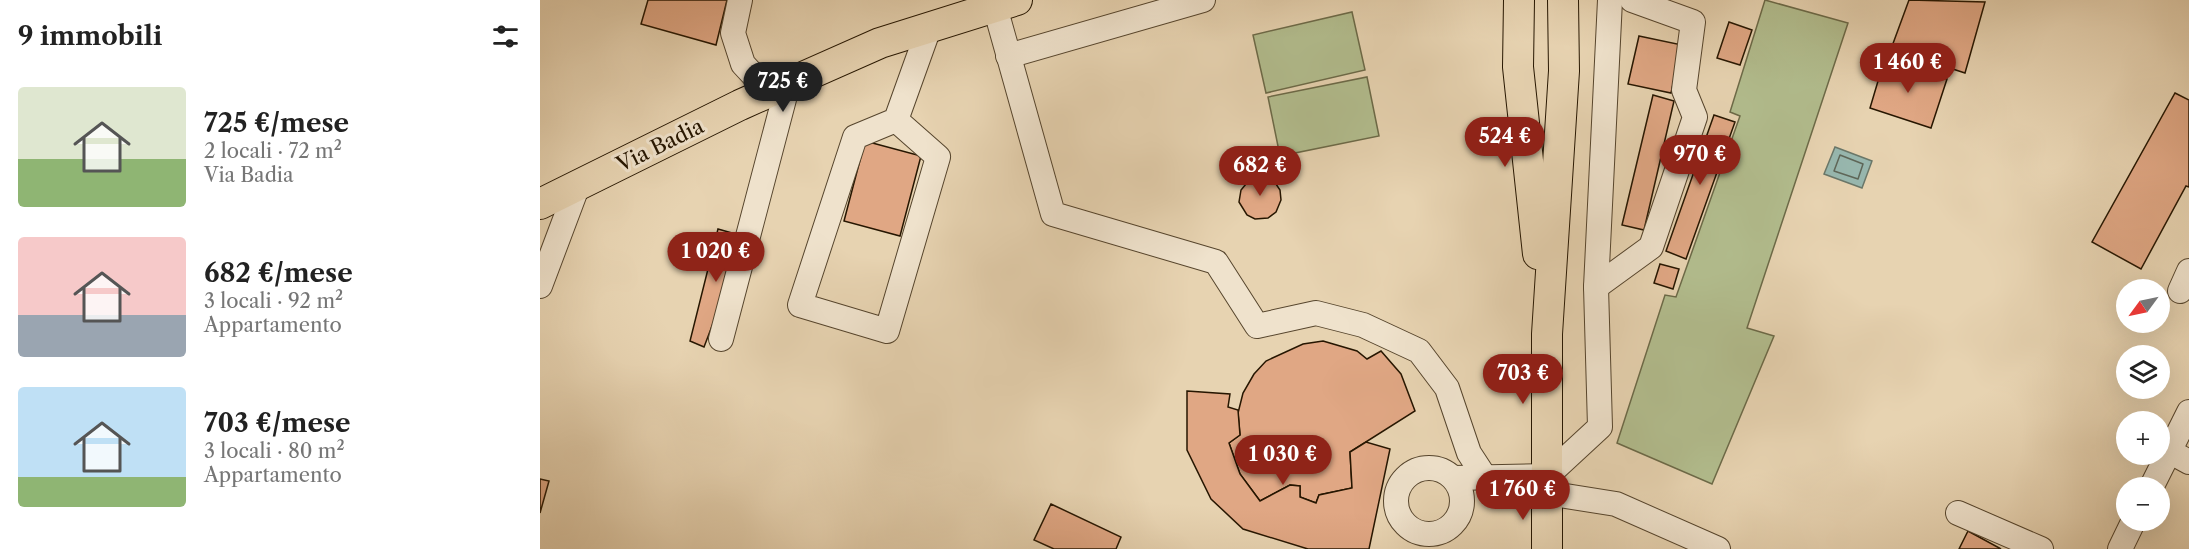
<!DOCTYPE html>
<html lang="it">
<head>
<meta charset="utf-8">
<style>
  body { margin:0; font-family:"Libre Caslon Text",serif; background:#f6f6f6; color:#222; height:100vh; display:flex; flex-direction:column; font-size:22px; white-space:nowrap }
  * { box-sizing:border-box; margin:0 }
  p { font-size:20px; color:#767676 }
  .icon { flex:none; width:33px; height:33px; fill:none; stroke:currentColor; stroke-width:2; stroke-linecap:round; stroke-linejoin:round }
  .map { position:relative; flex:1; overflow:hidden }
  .details { display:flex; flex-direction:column; background:#fff; width:540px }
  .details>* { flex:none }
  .needle { width:39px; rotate:237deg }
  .controls { position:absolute; left:1576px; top:279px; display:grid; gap:12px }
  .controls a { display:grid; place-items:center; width:54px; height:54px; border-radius:50%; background:#fff; box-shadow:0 6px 24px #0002; font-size:30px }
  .price { position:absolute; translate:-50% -51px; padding:0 14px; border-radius:21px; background:#8f2418; color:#fff; font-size:20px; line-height:39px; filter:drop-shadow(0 2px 3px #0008) }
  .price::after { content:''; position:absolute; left:50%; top:36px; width:18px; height:14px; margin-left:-9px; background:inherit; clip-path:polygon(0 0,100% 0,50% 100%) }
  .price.current { background:#222; color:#fff }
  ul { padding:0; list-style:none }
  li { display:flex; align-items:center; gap:18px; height:150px; padding:0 18px }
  li span { display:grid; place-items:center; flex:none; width:168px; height:120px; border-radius:6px; color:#555 }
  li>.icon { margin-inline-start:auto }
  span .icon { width:72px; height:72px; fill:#fffc; stroke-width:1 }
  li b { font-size:26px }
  h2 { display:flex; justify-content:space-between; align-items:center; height:72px; padding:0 18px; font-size:26px }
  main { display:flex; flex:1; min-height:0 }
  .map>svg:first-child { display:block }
  .green { fill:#b2bd8e; stroke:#6c6a48; stroke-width:1.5 }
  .water { fill:#97b7ae; stroke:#6a7769; stroke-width:1.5 }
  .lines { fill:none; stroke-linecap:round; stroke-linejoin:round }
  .shore { stroke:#5e6658; stroke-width:1.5 }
  .building { fill:#e0a784; stroke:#261601; stroke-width:1.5 }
  .minor-casing { stroke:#56452d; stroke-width:26 }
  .major-casing { stroke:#261601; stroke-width:32 }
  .minor { stroke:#efe2cc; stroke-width:24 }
  .major { stroke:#e7d3b1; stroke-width:30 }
  .labels { text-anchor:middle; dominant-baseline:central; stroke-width:6; stroke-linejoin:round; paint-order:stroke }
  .street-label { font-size:21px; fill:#261601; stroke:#efe2cc }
</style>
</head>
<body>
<main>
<section class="details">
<h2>9 immobili<svg class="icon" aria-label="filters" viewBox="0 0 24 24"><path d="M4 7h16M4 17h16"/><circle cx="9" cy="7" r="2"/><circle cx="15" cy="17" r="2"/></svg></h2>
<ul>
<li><span style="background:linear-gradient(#dfe7d0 60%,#8fb573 0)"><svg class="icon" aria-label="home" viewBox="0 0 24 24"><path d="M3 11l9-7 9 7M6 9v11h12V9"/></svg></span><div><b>725 €/mese</b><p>2 locali · 72 m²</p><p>Via Badia</p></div></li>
<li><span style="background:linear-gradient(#f6c9c9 65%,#9aa5b1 0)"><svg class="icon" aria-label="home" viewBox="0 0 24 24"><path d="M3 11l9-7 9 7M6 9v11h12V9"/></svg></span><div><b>682 €/mese</b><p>3 locali · 92 m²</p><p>Appartamento</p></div></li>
<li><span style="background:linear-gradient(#bfe0f5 75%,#8fb573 0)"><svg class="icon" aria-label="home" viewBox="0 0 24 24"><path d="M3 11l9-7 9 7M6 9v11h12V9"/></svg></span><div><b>703 €/mese</b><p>3 locali · 80 m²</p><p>Appartamento</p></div></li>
</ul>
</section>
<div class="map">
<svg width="1649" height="549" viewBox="0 0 1649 549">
  <rect width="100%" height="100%" fill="#e7d3b1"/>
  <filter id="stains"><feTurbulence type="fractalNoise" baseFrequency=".00333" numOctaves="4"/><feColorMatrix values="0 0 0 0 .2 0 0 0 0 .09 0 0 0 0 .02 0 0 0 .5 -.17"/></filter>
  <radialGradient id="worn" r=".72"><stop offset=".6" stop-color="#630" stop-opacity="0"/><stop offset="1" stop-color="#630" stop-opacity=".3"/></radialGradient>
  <g class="green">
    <polygon points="1225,0 1308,23 1207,328 1234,336 1172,484 1077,443 1125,295 1136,297 1200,116 1190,112"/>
    <polygon points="812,12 825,70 726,93 713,35"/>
    <polygon points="827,77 839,136 740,156 728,97"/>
  </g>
  <polygon class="water" points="1295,147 1332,161 1322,188 1284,174"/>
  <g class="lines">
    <polygon class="shore" points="1300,155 1323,164 1318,179 1294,171"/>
  </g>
  <g class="building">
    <polygon points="108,0 187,0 176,45 101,24"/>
    <polygon points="1369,0 1445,2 1425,73 1351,49"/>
    <polygon points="1189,22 1212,30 1200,65 1177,58"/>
    <polygon points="1099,36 1142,45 1131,93 1088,84"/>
    <polygon points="1344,61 1407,79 1391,128 1330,108"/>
    <polygon points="1635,93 1649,100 1649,187 1646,186 1601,269 1552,242"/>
    <polygon points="1113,95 1134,101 1104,230 1082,225"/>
    <polygon points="1174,115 1195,122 1146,259 1126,251"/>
    <polygon points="325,141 381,156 360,236 304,221"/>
    <polygon points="721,174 734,181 740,190 741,200 736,212 728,218 715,219 707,215 699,202 701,190 711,178"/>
    <polygon points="178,229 206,237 164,347 150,341"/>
    <polygon points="1120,264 1139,269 1133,289 1114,283"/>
    <polygon points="783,341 817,351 827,359 841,351 861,374 875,411 810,452 812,488 779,495 776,503 760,497 760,486 750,485 720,501 700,474 689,443 700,435 698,413 703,393 714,374 726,361 763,344"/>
    <polygon points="647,391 690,394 688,407 698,410 700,435 689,443 700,474 720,501 750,485 760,486 760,497 776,503 779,495 812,488 810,452 826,442 850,449 829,549 768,549 703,529 671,499 647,450"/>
    <polygon points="0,479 9,481 0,513"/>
    <polygon points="511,504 581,537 576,549 514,549 494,540"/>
    <polygon points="1428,531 1461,549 1419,549"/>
  </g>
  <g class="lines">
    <defs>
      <g id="minor">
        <polyline points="200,0 193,33 203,64 229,92"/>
        <polyline points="455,7 513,214 676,262 717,326 776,313 823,325 879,351 907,388 929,453 944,476"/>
        <polyline points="468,56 663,0"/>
        <polyline points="356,120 315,137 260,305 347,331 398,157 356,120 389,28"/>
        <polyline points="0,286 38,185"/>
        <polyline points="1056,287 1111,247 1155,117 1144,90 1153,22 1092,0"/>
        <polyline points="1640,291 1649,271"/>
        <polyline points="181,339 248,84"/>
        <polyline points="1629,451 1649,462"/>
        <circle cx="889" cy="501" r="33"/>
        <polyline points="914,478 1007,476 1060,427 1056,287 1070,0"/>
        <polyline points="1611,488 1649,412"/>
        <polyline points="1007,493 1076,504 1178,549"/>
        <polyline points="1418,513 1501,549"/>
        <polyline points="1580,549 1594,520"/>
      </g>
      <g id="major">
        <polyline points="979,0 978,67 998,254"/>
        <polyline points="0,204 200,105 340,43 477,0"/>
        <polyline points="1007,549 1007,334 1024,71 1023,0"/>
      </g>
    </defs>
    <use href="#minor" class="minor-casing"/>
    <use href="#major" class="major-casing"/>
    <use href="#minor" class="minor"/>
    <use href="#major" class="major"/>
  </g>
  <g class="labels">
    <g class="street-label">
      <text transform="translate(120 145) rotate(-26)">Via Badia</text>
    </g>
  </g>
  <rect width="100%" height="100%" filter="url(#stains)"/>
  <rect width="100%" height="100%" fill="url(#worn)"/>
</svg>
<div class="controls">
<a><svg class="needle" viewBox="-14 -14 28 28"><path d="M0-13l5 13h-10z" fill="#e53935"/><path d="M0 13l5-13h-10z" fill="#767676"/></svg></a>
<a><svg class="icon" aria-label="layers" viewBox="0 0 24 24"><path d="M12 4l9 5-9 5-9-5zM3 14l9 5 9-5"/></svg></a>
<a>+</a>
<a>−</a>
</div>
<b class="price" style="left:1368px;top:94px">1 460 €</b>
<b class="price current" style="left:243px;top:113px">725 €</b>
<b class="price" style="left:965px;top:168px">524 €</b>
<b class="price" style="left:1160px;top:186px">970 €</b>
<b class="price" style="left:720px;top:197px">682 €</b>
<b class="price" style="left:176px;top:283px">1 020 €</b>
<b class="price" style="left:983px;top:405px">703 €</b>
<b class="price" style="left:743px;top:486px">1 030 €</b>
<b class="price" style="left:983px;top:521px">1 760 €</b>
</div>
</main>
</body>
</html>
